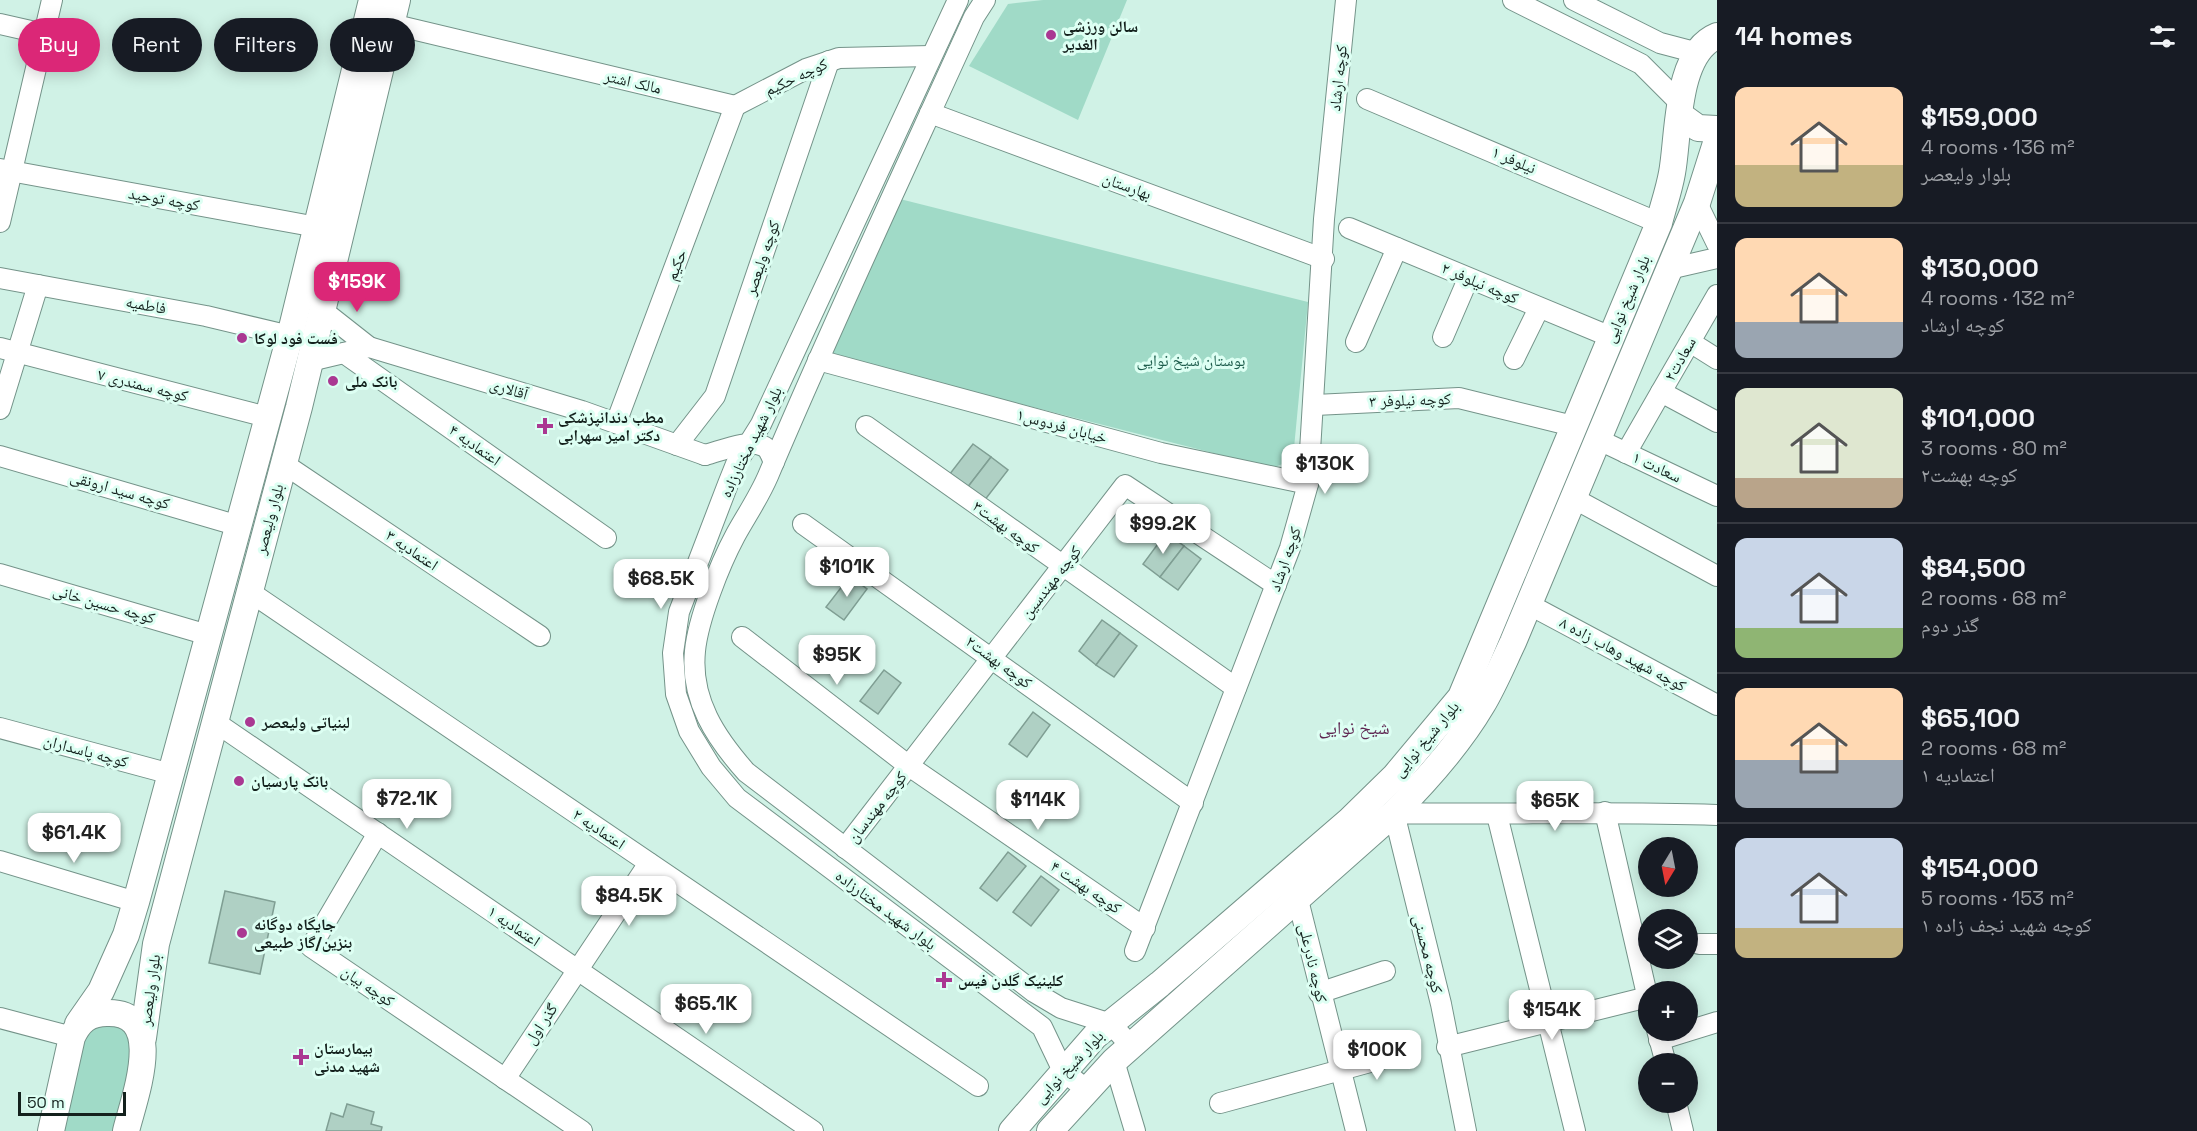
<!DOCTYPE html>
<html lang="en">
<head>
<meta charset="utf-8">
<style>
  body { margin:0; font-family:"Space Grotesk","Noto Naskh Arabic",sans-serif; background:#20242c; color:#f1f3f6; height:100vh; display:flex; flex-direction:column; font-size:22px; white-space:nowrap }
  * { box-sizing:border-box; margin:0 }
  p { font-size:20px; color:#9ea1a6 }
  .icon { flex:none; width:33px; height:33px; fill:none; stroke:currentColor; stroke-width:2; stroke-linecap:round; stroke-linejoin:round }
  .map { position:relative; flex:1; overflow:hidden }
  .details { display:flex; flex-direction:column; background:#171b24; width:480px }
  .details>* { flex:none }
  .guide { position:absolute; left:18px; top:18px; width:570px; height:54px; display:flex; gap:12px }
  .needle { width:39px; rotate:190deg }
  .controls { position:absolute; left:1638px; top:837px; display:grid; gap:12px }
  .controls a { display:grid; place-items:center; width:60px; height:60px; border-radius:50%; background:#171b24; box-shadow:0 3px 15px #0003; font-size:30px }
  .scale { position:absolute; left:18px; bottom:15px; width:108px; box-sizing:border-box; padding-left:6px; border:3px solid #14211d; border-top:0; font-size:16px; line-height:21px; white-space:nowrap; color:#14211d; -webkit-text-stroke:4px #ddfff3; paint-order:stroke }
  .price { position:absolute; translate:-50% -51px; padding:0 14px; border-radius:12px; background:#fff; color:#222; font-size:20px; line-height:39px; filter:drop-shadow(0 2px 3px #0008) }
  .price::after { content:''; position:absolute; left:50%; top:36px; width:18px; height:14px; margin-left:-9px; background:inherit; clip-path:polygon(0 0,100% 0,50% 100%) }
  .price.active { background:#db2777; color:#fff }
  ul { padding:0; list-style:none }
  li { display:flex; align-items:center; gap:18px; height:150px; padding:0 18px }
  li+li { border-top:2px solid #363941 }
  li span { display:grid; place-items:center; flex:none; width:168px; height:120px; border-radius:12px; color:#555 }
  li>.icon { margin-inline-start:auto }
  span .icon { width:72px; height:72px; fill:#fffc; stroke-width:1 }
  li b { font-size:26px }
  h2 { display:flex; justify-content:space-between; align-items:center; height:72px; padding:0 18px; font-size:26px }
  .pill { padding:0 21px; border-radius:27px; background:#171b24; box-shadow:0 3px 15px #0003; font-size:21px; line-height:54px }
  .pill.active { background:#db2777; color:#fff }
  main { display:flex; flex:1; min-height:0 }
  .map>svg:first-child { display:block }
  .green { fill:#a0dac7 }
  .building { fill:#afd0c4; stroke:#7f9e93; stroke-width:1.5 }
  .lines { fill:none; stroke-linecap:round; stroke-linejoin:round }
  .minor-casing { stroke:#749389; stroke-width:22 }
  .major-casing { stroke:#749389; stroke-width:28 }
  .minor { stroke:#fff; stroke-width:20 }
  .major { stroke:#fff; stroke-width:26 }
  .poi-dot { fill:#aa3892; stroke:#ddfff3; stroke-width:2 }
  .labels { text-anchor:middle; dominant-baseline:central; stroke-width:6; stroke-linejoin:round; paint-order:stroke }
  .poi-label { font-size:16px; font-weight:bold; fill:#14211d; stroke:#ddfff3; text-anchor:start }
  .street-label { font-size:16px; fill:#14211d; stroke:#ddfff3 }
  .park-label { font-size:16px; fill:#1b5b4a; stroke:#ddfff3 }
  .neighbourhood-label { font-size:18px; fill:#5f2752; stroke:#ddfff3 }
</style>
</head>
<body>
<main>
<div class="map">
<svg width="1717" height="1131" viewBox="0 0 1717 1131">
  <rect width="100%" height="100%" fill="#d0f2e6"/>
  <g class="green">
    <polygon points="1043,0 1127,0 1078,120 969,66 1008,4"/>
    <polygon points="900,199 1308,302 1294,448 1288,462 1272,468 828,355"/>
    <polygon points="95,1022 124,1026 135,1049 118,1131 54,1131 78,1040"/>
  </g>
  <g class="building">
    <polygon points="973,444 991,457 967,488 949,475"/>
    <polygon points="991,457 1008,470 984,501 967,488"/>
    <polygon points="1166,533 1184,546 1160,577 1143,564"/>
    <polygon points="1184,546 1201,559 1178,590 1160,577"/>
    <polygon points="850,576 867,589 844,620 826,607"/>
    <polygon points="1102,620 1120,633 1096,665 1079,651"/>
    <polygon points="1120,633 1137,646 1114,677 1096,665"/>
    <polygon points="884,670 901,683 878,714 860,701"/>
    <polygon points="1033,712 1050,725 1027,757 1009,744"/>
    <polygon points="1008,852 1026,866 997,901 980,888"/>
    <polygon points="1041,876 1059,890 1031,926 1013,912"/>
    <polygon points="225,891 275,902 260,974 209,963"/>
    <polygon points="347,1104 374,1112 371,1124 382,1127 381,1131 326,1131 331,1113 343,1117"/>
  </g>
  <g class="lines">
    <defs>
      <g id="minor">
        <polyline points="958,0 761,424 736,464 728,484 679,612 673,653 676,694 689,731 711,767 737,798 1042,1027 1063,1071 1086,1089"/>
        <path d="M985 0 974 17C905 169 833 322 768 476 759 497 746 516 735 536 720 564 698 619 695 651 690 700 716 738 746 772L1034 992 1061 1008 1111 1024 1131 1046"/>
        <polyline points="1513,0 1641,64 1679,102"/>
        <polyline points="1574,0 1660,43 1698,53"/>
        <polyline points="0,24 44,34"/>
        <polyline points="391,24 735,106"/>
        <polyline points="1367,99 1659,223"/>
        <polyline points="735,106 806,69 839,58 931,56"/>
        <polyline points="930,113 1324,259"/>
        <polyline points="0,169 317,227"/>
        <polyline points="1697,203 1717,244"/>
        <polyline points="0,222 52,0"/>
        <polyline points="1349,228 1611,337"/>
        <polyline points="1669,269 1717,258"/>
        <polyline points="0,278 206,316 290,336"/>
        <polyline points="322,310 369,347"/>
        <polyline points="1443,337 1468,279"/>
        <polyline points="1356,342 1397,248"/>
        <polyline points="1690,342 1717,359"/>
        <polyline points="0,348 267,417"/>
        <polyline points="344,353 606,538"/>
        <polyline points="1514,359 1539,308"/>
        <polyline points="818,360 1161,453 1308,484"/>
        <polyline points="310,361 369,347 582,411 705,455"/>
        <polyline points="1661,392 1717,295"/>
        <polyline points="1315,405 1459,398 1573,426"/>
        <polyline points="0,409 38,285"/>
        <polyline points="616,423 735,106"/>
        <polyline points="866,426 1236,688"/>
        <polyline points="1597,439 1717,496"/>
        <polyline points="677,445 715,396 829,61"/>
        <polyline points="1626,453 1661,392 1717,422"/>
        <path d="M705 455C721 451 748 439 763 446 769 448 771 456 774 462"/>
        <polyline points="0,456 239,526"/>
        <polyline points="284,464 540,636"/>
        <polyline points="1573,498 1717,576"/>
        <polyline points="803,524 1193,803"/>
        <polyline points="0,574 208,635"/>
        <polyline points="250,592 978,1086"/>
        <polyline points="1528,604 1717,705"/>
        <polyline points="742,637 909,766 1145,928"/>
        <polyline points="215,722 813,1131"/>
        <polyline points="0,728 171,774"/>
        <polyline points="1605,812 1648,999"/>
        <polyline points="1497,815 1575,1131"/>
        <polyline points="378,833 311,947 582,1131"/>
        <polyline points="845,848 1125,485 1276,585"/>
        <polyline points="0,861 136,902"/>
        <polyline points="1298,900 1356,1131"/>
        <polyline points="1699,944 1717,944"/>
        <polyline points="1135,951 1290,548 1308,484 1324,219 1346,0"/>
        <polyline points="1319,993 1385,971"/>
        <polyline points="0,1018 72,1037"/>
        <polyline points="1657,1030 1666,1064"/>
        <polyline points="1659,1040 1717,1022"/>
        <polyline points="1447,1047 1648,997"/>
        <polyline points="1114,1061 1135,1131"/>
        <polyline points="505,1079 649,863"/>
        <polyline points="1676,1102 1683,1131"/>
        <polyline points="1220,1103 1403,1053"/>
        <path d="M1466 1131 1441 1004 1394 813C1502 815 1609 811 1717 815"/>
      </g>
      <g id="major">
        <polyline points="1680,115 1698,128 1717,129"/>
        <polyline points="78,1024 101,991 126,935 136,902 290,336 372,0"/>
        <polyline points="143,1038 156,944 299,407 397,0"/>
        <path d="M51 1131 72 1037C79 1022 88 1013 107 1013 168 1011 134 1098 126 1131"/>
        <path d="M1012 1131 1095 1036 1160 984 1350 820 1395 776 1461 697 1659 223C1663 207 1669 190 1672 173 1679 136 1675 53 1717 36"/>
        <path d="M1050 1131 1114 1061 1394 813C1427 780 1459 744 1482 705 1494 685 1503 663 1513 642L1697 203 1717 140"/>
      </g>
    </defs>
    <use href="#minor" class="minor-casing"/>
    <use href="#major" class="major-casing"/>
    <use href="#minor" class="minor"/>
    <use href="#major" class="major"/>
  </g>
  <g class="poi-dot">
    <circle cx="1051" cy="35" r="6"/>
    <circle cx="242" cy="338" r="6"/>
    <circle cx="333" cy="381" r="6"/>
    <path d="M542 417h6v6h6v6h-6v6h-6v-6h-6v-6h6z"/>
    <circle cx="250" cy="722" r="6"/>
    <circle cx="239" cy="781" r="6"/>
    <circle cx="242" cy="933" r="6"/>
    <path d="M941 971h6v6h6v6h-6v6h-6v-6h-6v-6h6z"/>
    <path d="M298 1048h6v6h6v6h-6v6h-6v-6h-6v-6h6z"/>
  </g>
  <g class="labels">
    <g class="poi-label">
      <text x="1063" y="26">سالن ورزشی<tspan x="1063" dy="18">الغدیر</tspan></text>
      <text x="254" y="338">فست فود لوکا</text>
      <text x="345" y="381">بانک ملی</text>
      <text x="558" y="417">مطب دندانپزشکی<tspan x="558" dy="18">دکتر امیر سهرابی</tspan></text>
      <text x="262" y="722">لبنیاتی ولیعصر</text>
      <text x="251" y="781">بانک پارسیان</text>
      <text x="254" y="924">جایگاه دوگانه<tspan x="254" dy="18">بنزین/گاز طبیعی</tspan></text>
      <text x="958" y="980">کلینیک گلدن فیس</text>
      <text x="314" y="1048">بیمارستان<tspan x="314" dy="18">شهید مدنی</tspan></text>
    </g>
    <g class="street-label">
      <text transform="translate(796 77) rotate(-25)">کوچه حکیم</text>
      <text transform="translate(1338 78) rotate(-84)">کوچه ارشاد</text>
      <text transform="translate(633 82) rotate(13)">مالک اشتر</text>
      <text transform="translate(1514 160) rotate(23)">۱ نیلوفر</text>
      <text transform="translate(1127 186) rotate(20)">بهارستان</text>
      <text transform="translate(164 199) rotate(10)">کوچه توحید</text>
      <text transform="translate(762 258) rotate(-71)">کوچه ولیعصر</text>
      <text transform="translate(676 265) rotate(-69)">حکیم</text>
      <text transform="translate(1480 283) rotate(23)">کوچه نیلوفر ۲</text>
      <text transform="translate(1627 299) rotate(-67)">بلوار شیخ نوایی</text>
      <text transform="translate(146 305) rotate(10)">فاطمیه</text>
      <text transform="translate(1680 359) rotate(-60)">سعادت۲</text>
      <text transform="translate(143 385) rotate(14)">کوچه سمندری ۷</text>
      <text transform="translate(509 389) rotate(17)">آقالاری</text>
      <text transform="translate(1410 400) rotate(-2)">کوچه نیلوفر ۳</text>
      <text transform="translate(1062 426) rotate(15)">خیابان فردوس۱</text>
      <text transform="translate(751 442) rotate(-64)">بلوار شهید مختارزاده</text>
      <text transform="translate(475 445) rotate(35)">اعتمادیه ۴</text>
      <text transform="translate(1657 467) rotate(25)">سعادت ۱</text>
      <text transform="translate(120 490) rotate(16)">کوچه سید ارونقی</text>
      <text transform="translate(269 519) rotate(-75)">بلوار ولیعصر</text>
      <text transform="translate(1006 527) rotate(36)">کوچه بهشت۳</text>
      <text transform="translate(412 550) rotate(34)">اعتمادیه ۳</text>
      <text transform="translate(1285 559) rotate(-71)">کوچه ارشاد</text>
      <text transform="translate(1051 582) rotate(-52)">کوچه مهندسین</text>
      <text transform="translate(104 604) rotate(16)">کوچه حسین خانی</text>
      <text transform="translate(1623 654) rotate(28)">کوچه شهید وهاب زاده ۸</text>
      <text transform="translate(999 662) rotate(36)">کوچه بهشت۲</text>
      <text transform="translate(1426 739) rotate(-50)">بلوار شیخ نوایی</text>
      <text transform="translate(86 751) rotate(15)">کوچه پاسداران</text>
      <text transform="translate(877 807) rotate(-52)">کوچه مهندسان</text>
      <text transform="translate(599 829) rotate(34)">اعتمادیه ۲</text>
      <text transform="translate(1086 887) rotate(34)">کوچه بهشت ۴</text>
      <text transform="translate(886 910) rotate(37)">بلوار شهید مختارزاده</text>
      <text transform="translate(514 926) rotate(34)">اعتمادیه ۱</text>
      <text transform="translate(1428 954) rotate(76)">کوچه محسنی</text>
      <text transform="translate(1313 963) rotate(77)">کوچه نادرعلی</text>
      <text transform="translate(368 986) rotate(34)">کوچه بیان</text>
      <text transform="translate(150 990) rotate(-82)">بلوار ولیعصر</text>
      <text transform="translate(541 1024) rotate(-56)">گذر اول</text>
      <text transform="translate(1069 1067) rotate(-47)">بلوار شیخ نوایی</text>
    </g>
    <g class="park-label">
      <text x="1191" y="360">بوستان شیخ نوایی</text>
    </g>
    <g class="neighbourhood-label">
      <text x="1354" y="727">شیخ نوایی</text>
    </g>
  </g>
</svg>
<div class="controls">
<a><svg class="needle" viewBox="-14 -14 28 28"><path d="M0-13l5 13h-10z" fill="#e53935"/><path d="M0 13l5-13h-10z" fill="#9ea1a6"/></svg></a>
<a><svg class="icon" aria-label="layers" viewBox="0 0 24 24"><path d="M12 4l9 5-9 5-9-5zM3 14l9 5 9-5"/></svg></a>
<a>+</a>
<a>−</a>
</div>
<div class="scale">50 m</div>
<b class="price active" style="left:357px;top:313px">$159K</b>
<b class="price" style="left:1325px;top:495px">$130K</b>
<b class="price" style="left:1163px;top:555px">$99.2K</b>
<b class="price" style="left:847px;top:598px">$101K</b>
<b class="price" style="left:661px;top:610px">$68.5K</b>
<b class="price" style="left:837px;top:686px">$95K</b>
<b class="price" style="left:407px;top:830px">$72.1K</b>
<b class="price" style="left:1038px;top:831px">$114K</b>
<b class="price" style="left:1555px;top:832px">$65K</b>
<b class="price" style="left:74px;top:864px">$61.4K</b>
<b class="price" style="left:629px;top:927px">$84.5K</b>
<b class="price" style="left:706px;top:1035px">$65.1K</b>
<b class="price" style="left:1552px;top:1041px">$154K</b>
<b class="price" style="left:1377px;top:1081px">$100K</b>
<div class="guide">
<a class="pill active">Buy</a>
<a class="pill">Rent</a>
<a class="pill">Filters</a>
<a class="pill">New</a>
</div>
</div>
<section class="details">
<h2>14 homes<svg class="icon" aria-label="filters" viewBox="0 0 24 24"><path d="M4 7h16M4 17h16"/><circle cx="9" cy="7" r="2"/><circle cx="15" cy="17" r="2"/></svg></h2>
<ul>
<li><span style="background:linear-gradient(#ffd9b3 65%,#c2b280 0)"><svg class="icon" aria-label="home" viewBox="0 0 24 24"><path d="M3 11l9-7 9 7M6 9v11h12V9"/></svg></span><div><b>$159,000</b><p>4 rooms · 136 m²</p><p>بلوار ولیعصر</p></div></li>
<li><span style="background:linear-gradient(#ffd9b3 70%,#9aa5b1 0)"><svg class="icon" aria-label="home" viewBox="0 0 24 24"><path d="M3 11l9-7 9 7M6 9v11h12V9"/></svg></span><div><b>$130,000</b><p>4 rooms · 132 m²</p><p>کوچه ارشاد</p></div></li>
<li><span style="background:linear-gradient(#dfe7d0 75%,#b9a48a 0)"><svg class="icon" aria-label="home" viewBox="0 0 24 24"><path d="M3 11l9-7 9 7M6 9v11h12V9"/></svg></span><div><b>$101,000</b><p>3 rooms · 80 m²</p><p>کوچه بهشت۲</p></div></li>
<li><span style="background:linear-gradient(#c9d6e8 75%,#8fb573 0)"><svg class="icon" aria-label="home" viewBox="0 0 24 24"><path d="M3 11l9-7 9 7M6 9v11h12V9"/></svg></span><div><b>$84,500</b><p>2 rooms · 68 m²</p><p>گذر دوم</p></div></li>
<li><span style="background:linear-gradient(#ffd9b3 60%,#9aa5b1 0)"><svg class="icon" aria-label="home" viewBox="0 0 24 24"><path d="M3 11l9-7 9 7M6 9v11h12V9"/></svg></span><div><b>$65,100</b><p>2 rooms · 68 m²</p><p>اعتمادیه ۱</p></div></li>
<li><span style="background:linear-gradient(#c9d6e8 75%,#c2b280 0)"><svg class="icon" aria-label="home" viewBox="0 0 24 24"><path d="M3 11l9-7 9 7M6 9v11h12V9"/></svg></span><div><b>$154,000</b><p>5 rooms · 153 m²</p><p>کوچه شهید نجف زاده ۱</p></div></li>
</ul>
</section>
</main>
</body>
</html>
